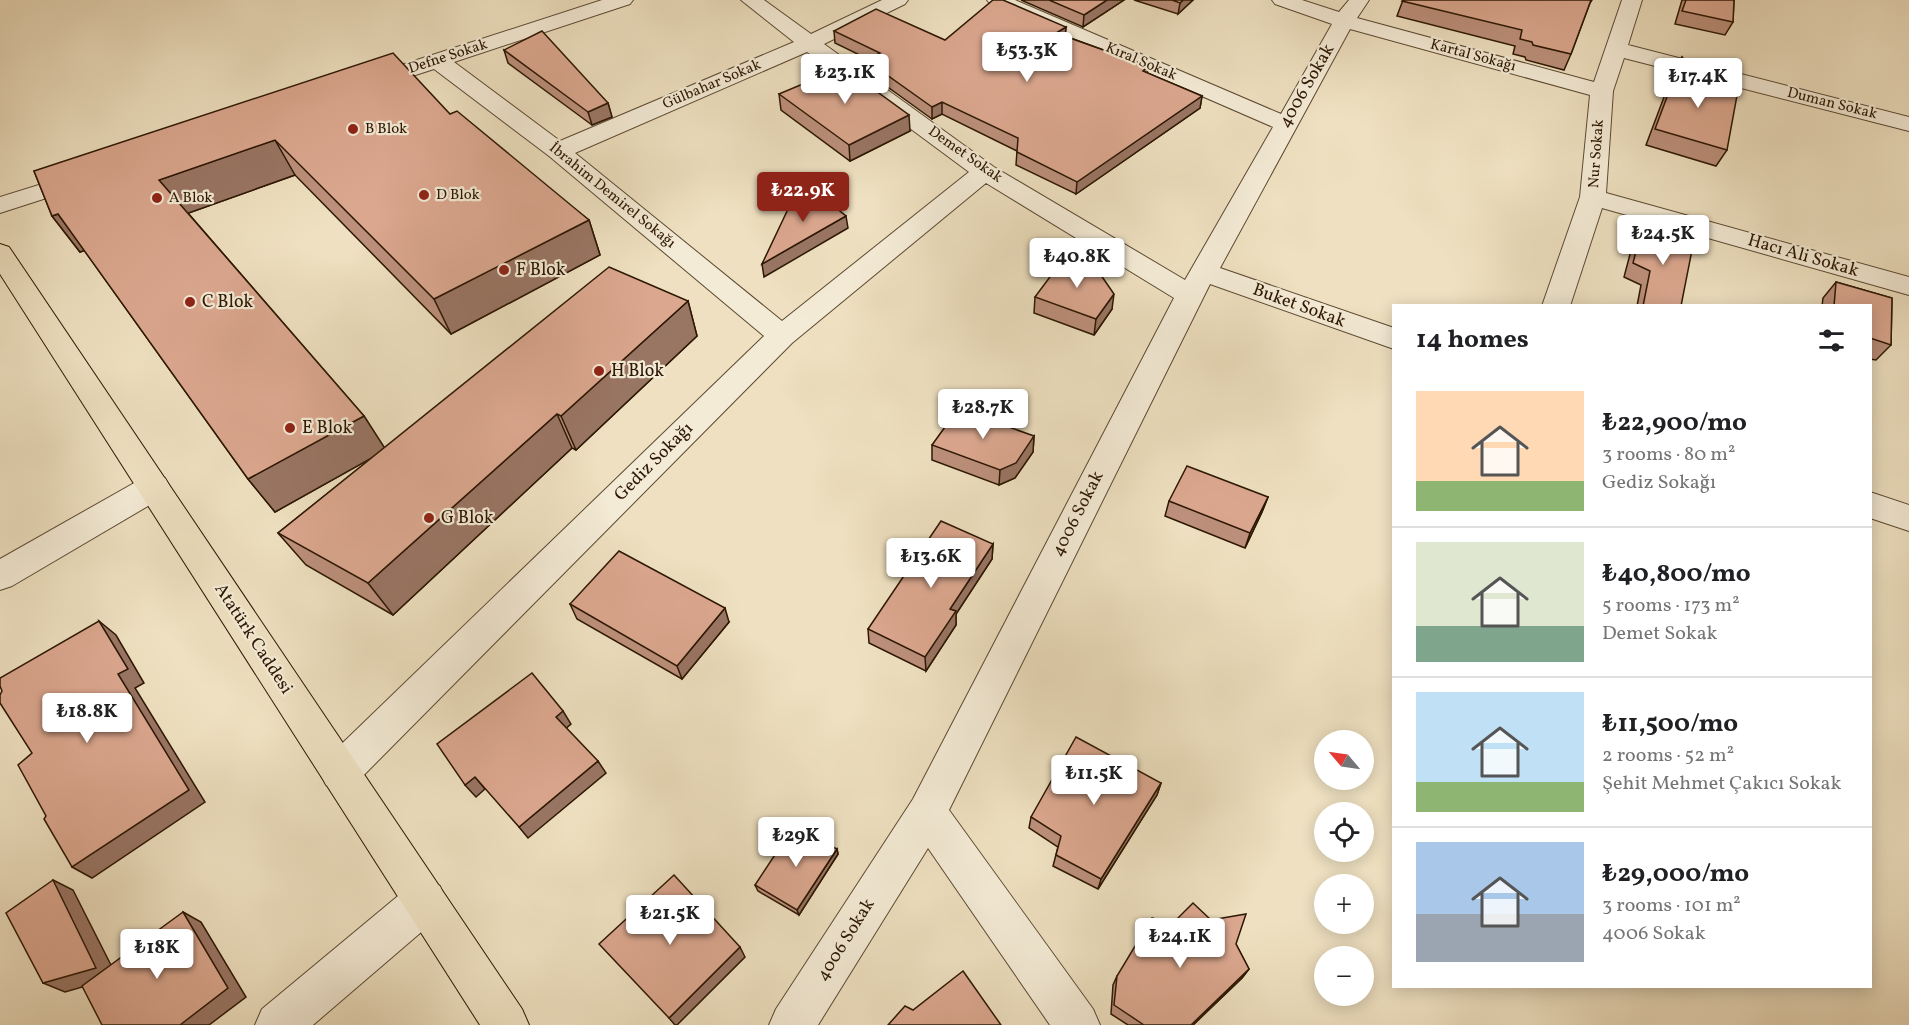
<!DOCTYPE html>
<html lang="en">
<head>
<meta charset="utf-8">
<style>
  body { margin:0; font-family:Vollkorn,serif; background:#f6f6f6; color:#202124; height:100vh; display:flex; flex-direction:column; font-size:22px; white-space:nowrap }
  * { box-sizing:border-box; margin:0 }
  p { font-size:20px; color:#757577 }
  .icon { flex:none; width:33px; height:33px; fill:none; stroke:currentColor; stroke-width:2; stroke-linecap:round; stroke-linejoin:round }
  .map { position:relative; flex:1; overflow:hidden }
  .panel { position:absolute; left:1392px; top:304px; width:480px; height:684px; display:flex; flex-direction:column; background:#fff; border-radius:0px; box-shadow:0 3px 15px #0003 }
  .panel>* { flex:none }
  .needle { width:39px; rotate:299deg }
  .tools { position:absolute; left:1314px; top:730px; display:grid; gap:12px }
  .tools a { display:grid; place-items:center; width:60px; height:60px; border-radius:50%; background:#fff; box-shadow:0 3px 15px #0003; font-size:30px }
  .price { position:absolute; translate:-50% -51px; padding:0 14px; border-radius:6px; background:#fff; color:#222; font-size:20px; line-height:39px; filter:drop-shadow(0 2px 3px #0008) }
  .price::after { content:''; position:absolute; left:50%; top:36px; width:18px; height:14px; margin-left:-9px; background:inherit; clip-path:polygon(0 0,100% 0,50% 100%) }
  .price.active { background:#8f2418; color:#fff }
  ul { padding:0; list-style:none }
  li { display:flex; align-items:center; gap:18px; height:150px; padding:0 24px }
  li+li { border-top:2px solid #e0e0e0 }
  li span { display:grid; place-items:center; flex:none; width:168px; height:120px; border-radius:0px; color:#555 }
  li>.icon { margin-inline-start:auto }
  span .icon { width:72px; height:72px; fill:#fffc; stroke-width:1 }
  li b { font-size:26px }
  h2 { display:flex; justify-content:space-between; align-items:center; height:72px; padding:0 24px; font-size:26px }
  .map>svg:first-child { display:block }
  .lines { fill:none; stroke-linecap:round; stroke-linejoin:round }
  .minor-casing { stroke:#5c4932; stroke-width:2 }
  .major-casing { stroke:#2c1703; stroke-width:2 }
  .minor { fill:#f4ebd6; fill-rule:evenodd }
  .major { fill:#eee0c0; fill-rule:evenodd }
  .wall { fill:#bc907b; stroke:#2c1703; stroke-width:1.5 }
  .shaded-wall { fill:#997564; stroke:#2c1703; stroke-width:1.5 }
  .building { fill:#dba78f; stroke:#2c1703; stroke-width:1.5 }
  .poi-dot { fill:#8f2418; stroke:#f4ebd6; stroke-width:2 }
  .labels { text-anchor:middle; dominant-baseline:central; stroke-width:4.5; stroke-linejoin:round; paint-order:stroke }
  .far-street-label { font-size:15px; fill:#2c1703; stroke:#f4ebd6 }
  .far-poi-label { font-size:15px; fill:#2c1703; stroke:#f4ebd6; text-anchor:start }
  .street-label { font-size:18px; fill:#2c1703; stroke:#f4ebd6 }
  .poi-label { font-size:18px; fill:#2c1703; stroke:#f4ebd6; text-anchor:start }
</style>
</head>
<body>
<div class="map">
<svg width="1909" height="1025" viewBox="0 0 1909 1025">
  <rect width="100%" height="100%" fill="#eee0c0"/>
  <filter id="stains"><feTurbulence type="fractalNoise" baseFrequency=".00333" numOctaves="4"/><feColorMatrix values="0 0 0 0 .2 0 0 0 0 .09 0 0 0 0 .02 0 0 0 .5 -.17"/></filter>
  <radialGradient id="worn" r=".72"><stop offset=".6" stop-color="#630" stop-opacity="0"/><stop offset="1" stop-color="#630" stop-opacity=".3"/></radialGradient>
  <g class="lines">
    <defs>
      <g id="minor">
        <path d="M602 0H633L630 4 454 62 560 141 794 42 741 0H764L811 34 882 0H908L905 4 824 44 994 167 1185 280 1273 127 990 4 987 0H1015L1281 114 1332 24 1275 4 1272 0H1302L1339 12 1349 0H1369L1357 18 1594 82 1622 0H1642L1628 45 1909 117V131L1624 58 1613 91 1606 193 1909 277V295L1602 208 1570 306H1542L1580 197 1590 95 1350 29 1220 268 1394 328V349L1210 284 949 810 1093 1009 1100 1025H1050L928 848 818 1025H769L776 1009 913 799 1174 298 986 183 792 343 354 785 340 790 326 785 320 772 326 759 764 336 549 156 434 69 366 91 358 89 355 84 358 79ZM807 52 969 172 782 321 575 153Z"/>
        <polygon points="84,171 93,173 96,178 93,183 0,213 0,197"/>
        <polygon points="154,474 165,478 170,487 165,496 12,586 0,590 0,559 143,478"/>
        <polygon points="1870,492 1909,505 1909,531 1870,518"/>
        <polygon points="425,880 440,886 446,901 440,916 313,1025 255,1025 262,1009 410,886"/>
      </g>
      <polygon id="major" points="0,244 9,247 522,1009 529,1025 480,1025 0,274"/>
    </defs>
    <use href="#minor" class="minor-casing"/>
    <use href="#major" class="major-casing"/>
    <use href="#minor" class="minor"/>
    <use href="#major" class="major"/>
  </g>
  <g class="wall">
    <polygon points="1021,0 1124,0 1083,27"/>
    <polygon points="1134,0 1193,0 1178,14"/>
    <polygon points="1403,0 1592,0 1590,3 1571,54 1564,70 1526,60 1525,57 1513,54 1515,46 1397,16"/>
    <polygon points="1682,0 1734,0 1733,22 1725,35 1675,24"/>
    <polygon points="1066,27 1065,36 1148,66 1147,73 1202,96 1200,108 1076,194 1016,165 1017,151 942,114 932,119 867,72 866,60 868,59 835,43 834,31 945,40"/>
    <polygon points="504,50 608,103 612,117 592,125 508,63"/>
    <polygon points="1682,57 1727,150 1716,166 1646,145 1673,73"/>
    <polygon points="779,94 910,131 850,161 781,110"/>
    <polygon points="450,114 589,220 600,255 451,334 295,175 188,213 364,416 384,448 688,301 697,336 576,450 572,448 393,615 306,565 278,533 373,457 275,512 248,479 84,250 80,252 52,216 34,171"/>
    <polygon points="1643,224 1681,241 1681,306 1637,306 1641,285 1624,277 1634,239"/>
    <polygon points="1836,282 1892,298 1891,345 1876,360 1870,359 1870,306 1822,306 1823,298"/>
    <polygon points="1035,297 1112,309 1094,335 1034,313"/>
    <polygon points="1034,436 1033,452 1015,478 999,485 932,460 932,445"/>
    <polygon points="1268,497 1262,512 1245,548 1165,516 1169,501"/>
    <polygon points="993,544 992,559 956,614 956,625 926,671 869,643 868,629"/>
    <polygon points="570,604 729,622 682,679 577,619"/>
    <polygon points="1161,783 1157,795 1098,889 1053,866 1058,847 1029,828 1031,817"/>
    <polygon points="837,849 838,854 799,915 758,891 755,885"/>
    <polygon points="1236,944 1249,969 1242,978 1193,1025 1128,1025 1111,1014 1113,985 1117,976"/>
  </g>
  <g class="shaded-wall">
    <polygon points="1107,0 1124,0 1083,27 1084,15"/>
    <polygon points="1183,0 1193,0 1178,14 1180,3"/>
    <polygon points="1066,27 1065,39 1056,33"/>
    <polygon points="1148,66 1147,78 1143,71"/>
    <polygon points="1202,96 1200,108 1076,194 1077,182"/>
    <polygon points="942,102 942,114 932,119 932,107"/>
    <polygon points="608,103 612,117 592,125 588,112"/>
    <polygon points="909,115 910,131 850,161 849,145"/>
    <polygon points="275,140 295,175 183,215 159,180"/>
    <polygon points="58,214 86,250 80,252 52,216"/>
    <polygon points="846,216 848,228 764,277 762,264"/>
    <polygon points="589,220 600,255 451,334 434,299"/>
    <polygon points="1114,294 1112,309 1094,335 1096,319"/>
    <polygon points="688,301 697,336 576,450 561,416"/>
    <polygon points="557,414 572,448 393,615 368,583"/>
    <polygon points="364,416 386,450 275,512 248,479"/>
    <polygon points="1034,436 1033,452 1015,478 999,485 1000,470"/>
    <polygon points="1268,497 1262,512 1245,548 1250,533"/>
    <polygon points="993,544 992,559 956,614 956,625 926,671 925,657 950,609"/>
    <polygon points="725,608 729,622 682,679 677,666"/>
    <polygon points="99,621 116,635 144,683 135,688 205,802 92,878 72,867 118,674"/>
    <polygon points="563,711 571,724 564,730 556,717"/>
    <polygon points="598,761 606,773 528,838 519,827"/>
    <polygon points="475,777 485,789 476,797 465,785"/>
    <polygon points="1161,783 1157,795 1098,889 1101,879"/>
    <polygon points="837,849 838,854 799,915 797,910"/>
    <polygon points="53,880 73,890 117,977 65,992 43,983"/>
    <polygon points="183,912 201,922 246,997 209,1025 180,1025"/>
    <polygon points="740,947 745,957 677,1025 675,1025 669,1018"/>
    <polygon points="1249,969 1242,978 1193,1025 1191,1025"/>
  </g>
  <g class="building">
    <polygon points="993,0 1003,0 1066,27 1056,33 1148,66 1143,71 1202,96 1077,182 1017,152 1018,138 942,102 932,107 866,60 880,53 834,31 876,9 945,40"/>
    <polygon points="1049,0 1107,0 1084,15"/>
    <polygon points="1172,0 1183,0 1180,3"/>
    <polygon points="1403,0 1591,0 1571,54 1533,45 1532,42 1520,39 1522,30 1402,1"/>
    <polygon points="1686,0 1734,0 1733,22 1682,11"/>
    <polygon points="542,31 608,103 588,112 504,50"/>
    <polygon points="393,53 450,114 457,111 589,220 434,299 275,140 159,180 364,416 248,479 58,214 52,216 34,171"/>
    <polygon points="1682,57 1700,80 1738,90 1727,150 1655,129"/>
    <polygon points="843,67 909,115 849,145 779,94"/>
    <polygon points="816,192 846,216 762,264 789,207"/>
    <polygon points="1643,224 1681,236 1681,241 1693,245 1681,306 1643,306 1650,271 1633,263"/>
    <polygon points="1064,258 1096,268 1114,294 1096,319 1035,297"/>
    <polygon points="609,267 688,301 561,416 557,414 368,583 278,533"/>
    <polygon points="1836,282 1892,298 1891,345 1870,338 1870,306 1834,306"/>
    <polygon points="958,409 1034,436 1016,463 1000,470 932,445"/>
    <polygon points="1187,466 1268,497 1250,533 1169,501"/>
    <polygon points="941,521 993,544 950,609 956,611 925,657 868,629"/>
    <polygon points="619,551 725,608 677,666 570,604"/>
    <polygon points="99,621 128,669 118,674 189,790 72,867 44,819 46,816 18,765 32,753 0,703 0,695 2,691 0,686 0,678"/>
    <polygon points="532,673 563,711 556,717 598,761 519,827 475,777 465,785 437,744"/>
    <polygon points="1076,737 1161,783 1101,879 1056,855 1061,836 1031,817"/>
    <polygon points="794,826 837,849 797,910 755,885"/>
    <polygon points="674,875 740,947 669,1018 599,944"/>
    <polygon points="53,880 96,968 43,983 6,913"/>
    <polygon points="1193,903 1211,920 1246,914 1236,944 1249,969 1191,1025 1144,1025 1114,1005 1117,976 1152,918 1172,924"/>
    <polygon points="183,912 228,988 180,1025 102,1025 82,986"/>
    <polygon points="963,971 1001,1025 888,1025 905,1006 913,1010"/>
  </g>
  <g class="poi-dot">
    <circle cx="353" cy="129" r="6"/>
    <circle cx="424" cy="195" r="6"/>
    <circle cx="157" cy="198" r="6"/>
    <circle cx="504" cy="270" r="6"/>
    <circle cx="190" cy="302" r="6"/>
    <circle cx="599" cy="371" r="6"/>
    <circle cx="290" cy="428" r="6"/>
    <circle cx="429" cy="518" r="6"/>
  </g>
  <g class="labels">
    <g class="far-street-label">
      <text transform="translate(1473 56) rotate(15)">Kartal Sokağı</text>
      <text transform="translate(448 57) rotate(-18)">Defne Sokak</text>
      <text transform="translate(1141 62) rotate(23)">Kıral Sokak</text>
      <text transform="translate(712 85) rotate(-23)">Gülbahar Sokak</text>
      <text transform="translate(1832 104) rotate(14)">Duman Sokak</text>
      <text transform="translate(1597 154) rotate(-86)">Nur Sokak</text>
      <text transform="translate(965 155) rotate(35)">Demet Sokak</text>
      <text transform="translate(612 196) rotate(39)">İbrahim Demirel Sokağı</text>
    </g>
    <g class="far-poi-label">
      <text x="365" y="129">B Blok</text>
      <text x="436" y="195">D Blok</text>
      <text x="169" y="198">A Blok</text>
    </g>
    <g class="street-label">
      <text transform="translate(1307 86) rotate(-60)">4006 Sokak</text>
      <text transform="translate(1803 256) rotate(16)">Hacı Ali Sokak</text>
      <text transform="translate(1299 306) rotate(20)">Buket Sokak</text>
      <text transform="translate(654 462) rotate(-45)">Gediz Sokağı</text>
      <text transform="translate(1078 514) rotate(-63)">4006 Sokak</text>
      <text transform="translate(253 639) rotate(57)">Atatürk Caddesi</text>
      <text transform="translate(846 940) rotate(-58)">4006 Sokak</text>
    </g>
    <g class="poi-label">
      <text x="516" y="270">F Blok</text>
      <text x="202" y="302">C Blok</text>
      <text x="611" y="371">H Blok</text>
      <text x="302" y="428">E Blok</text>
      <text x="441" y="518">G Blok</text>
    </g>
  </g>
  <rect width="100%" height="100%" filter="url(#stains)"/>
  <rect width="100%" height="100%" fill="url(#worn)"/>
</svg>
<div class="tools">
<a><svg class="needle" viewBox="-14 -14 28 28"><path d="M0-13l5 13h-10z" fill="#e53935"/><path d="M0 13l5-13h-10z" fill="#757577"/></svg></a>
<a><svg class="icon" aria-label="locate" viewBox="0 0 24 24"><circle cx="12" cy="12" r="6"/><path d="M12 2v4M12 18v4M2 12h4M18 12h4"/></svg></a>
<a>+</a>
<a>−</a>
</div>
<b class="price" style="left:1027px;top:83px">₺53.3K</b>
<b class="price" style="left:845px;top:105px">₺23.1K</b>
<b class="price" style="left:1698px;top:109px">₺17.4K</b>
<b class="price active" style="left:803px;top:223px">₺22.9K</b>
<b class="price" style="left:1663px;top:266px">₺24.5K</b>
<b class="price" style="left:1077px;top:289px">₺40.8K</b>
<b class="price" style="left:983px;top:440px">₺28.7K</b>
<b class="price" style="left:931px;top:589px">₺13.6K</b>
<b class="price" style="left:87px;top:744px">₺18.8K</b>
<b class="price" style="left:1094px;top:806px">₺11.5K</b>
<b class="price" style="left:796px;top:868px">₺29K</b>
<b class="price" style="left:670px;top:946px">₺21.5K</b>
<b class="price" style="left:1180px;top:969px">₺24.1K</b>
<b class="price" style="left:157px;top:980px">₺18K</b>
<section class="panel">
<h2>14 homes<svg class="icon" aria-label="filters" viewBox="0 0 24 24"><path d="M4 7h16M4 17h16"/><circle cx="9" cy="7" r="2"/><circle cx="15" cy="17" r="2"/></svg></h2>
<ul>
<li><span style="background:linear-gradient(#ffd9b3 75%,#8fb573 0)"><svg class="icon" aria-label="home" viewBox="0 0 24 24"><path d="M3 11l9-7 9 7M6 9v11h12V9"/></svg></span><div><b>₺22,900/mo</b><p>3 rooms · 80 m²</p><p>Gediz Sokağı</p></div></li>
<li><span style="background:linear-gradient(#dfe7d0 70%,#7fa58c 0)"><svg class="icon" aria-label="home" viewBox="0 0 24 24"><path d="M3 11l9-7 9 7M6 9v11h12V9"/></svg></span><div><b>₺40,800/mo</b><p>5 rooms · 173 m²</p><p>Demet Sokak</p></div></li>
<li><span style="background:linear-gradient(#bfe0f5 75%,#8fb573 0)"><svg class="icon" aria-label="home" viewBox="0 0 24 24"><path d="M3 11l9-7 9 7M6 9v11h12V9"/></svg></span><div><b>₺11,500/mo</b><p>2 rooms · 52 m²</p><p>Şehit Mehmet Çakıcı Sokak</p></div></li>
<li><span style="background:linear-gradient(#a9c7e8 60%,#9aa5b1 0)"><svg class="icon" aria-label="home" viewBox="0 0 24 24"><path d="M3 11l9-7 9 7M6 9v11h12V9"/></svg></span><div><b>₺29,000/mo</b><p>3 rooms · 101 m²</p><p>4006 Sokak</p></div></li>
</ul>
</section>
</div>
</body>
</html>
